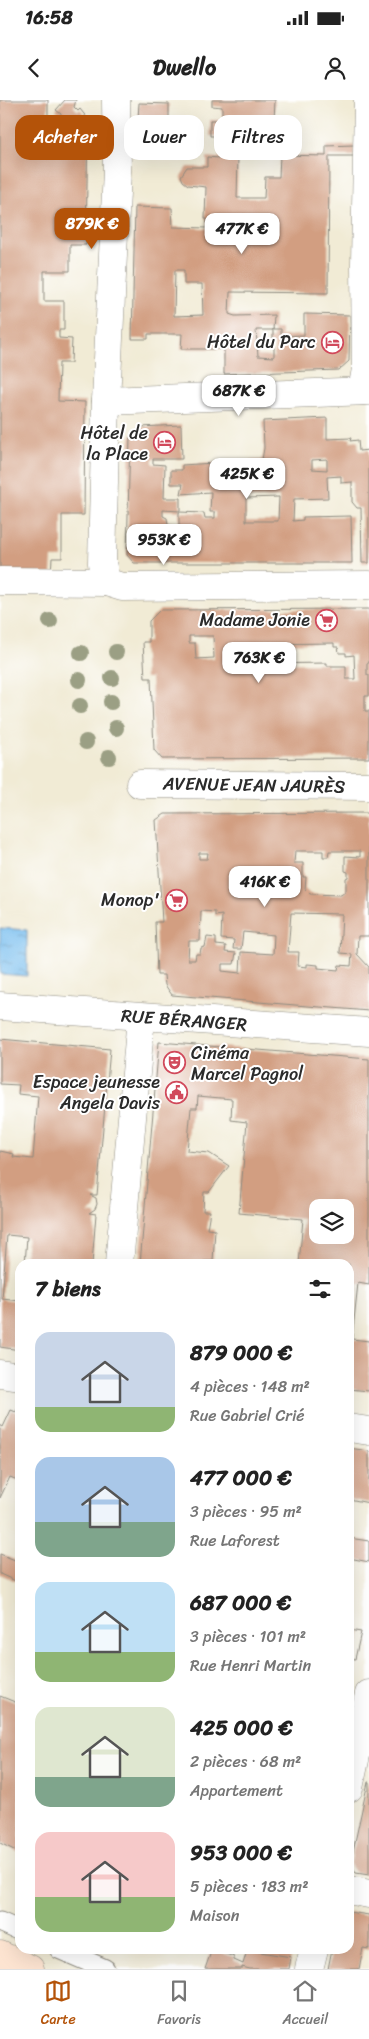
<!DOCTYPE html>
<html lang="fr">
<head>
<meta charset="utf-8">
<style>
  body { margin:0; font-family:Sriracha,sans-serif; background:#f2f2f2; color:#222; height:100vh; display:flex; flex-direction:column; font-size:19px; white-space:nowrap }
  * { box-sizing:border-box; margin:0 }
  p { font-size:16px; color:#767676 }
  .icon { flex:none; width:28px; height:28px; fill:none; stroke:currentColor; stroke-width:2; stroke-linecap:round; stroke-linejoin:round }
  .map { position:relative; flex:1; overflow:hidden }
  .drawer { position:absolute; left:15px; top:1159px; width:339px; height:695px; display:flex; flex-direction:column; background:#fff; border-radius:15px; box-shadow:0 5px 20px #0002 }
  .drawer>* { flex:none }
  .hud { position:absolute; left:15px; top:15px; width:340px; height:45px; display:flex; gap:10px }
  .tools { position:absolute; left:309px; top:1099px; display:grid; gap:10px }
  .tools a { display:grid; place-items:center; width:45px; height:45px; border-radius:10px; background:#fff; box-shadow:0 5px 20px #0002; font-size:25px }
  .price { position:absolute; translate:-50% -42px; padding:0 11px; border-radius:10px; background:#fff; color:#222; font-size:16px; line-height:32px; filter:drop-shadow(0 1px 2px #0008) }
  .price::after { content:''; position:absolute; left:50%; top:30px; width:15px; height:11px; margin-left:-8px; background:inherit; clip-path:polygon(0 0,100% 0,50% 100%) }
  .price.active { background:#b45309; color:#fff }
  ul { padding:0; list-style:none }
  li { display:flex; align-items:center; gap:15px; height:125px; padding:0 20px }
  li span { display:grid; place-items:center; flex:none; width:140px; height:100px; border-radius:15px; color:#555 }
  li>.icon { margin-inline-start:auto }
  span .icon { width:60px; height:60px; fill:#fffc; stroke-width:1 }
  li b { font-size:21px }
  h2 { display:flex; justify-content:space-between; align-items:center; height:60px; padding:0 20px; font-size:21px }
  .chip { padding:0 18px; border-radius:15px; background:#fff; box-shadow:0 5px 20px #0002; font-size:18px; line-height:45px }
  .chip.active { background:#b45309; color:#fff }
  .status { display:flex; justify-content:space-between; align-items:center; height:35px; padding:0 25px; background:#fff; direction:ltr }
  .status svg { height:14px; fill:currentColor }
  header { display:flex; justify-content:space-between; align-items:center; height:65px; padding:0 20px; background:#fff; font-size:22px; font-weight:700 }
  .tabs { display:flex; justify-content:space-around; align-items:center; height:70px; border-top:1px solid #e0e0e0; background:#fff; font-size:14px; color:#767676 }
  .tabs a { display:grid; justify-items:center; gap:2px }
  .tabs .active { color:#b45309 }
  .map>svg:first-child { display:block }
  .water { fill:url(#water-ripples); stroke:#51748c }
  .building { fill:#d29e81; fill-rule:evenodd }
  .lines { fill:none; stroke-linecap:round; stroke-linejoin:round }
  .service-casing { stroke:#8e8b80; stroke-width:21 }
  .pedestrian-casing { stroke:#8e8b80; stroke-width:29 }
  .minor-casing { stroke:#8e8b80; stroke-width:29 }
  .secondary-casing { stroke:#8e8b80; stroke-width:29 }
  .service { stroke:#fff; stroke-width:19 }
  .pedestrian { stroke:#fff; stroke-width:28 }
  .minor { stroke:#fff; stroke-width:28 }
  .secondary { stroke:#fde4d1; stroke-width:28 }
  .tree { fill:#9b9f84 }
  .labels { text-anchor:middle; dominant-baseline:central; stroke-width:4; stroke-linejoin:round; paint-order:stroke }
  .poi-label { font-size:18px; fill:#2b2b2b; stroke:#fff; text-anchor:end }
  .street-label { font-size:18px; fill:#2b2b2b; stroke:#fff }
</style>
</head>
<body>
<div class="status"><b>16:58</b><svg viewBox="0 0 49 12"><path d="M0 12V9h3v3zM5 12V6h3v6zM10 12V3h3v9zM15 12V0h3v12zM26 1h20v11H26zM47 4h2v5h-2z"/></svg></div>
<header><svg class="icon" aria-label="back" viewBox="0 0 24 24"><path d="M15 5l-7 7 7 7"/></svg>Dwello<svg class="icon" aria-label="person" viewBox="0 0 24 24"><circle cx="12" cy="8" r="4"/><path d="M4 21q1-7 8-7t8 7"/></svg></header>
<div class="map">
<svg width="369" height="1869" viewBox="0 0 369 1869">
  <defs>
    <pattern id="water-ripples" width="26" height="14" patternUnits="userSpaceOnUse" patternTransform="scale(1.25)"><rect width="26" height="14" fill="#77bdee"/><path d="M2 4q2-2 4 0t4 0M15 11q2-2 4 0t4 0" fill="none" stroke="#629ac1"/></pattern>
  </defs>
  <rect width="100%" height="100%" fill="#fff"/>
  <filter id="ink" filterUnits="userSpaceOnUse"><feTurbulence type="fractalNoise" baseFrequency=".02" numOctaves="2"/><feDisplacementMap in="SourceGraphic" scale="10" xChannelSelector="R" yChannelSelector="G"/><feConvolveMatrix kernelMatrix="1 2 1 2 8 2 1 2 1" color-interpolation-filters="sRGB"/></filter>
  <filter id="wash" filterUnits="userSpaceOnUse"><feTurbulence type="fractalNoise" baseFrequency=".0096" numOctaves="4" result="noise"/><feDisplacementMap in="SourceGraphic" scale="20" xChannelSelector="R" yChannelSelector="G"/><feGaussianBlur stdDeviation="1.12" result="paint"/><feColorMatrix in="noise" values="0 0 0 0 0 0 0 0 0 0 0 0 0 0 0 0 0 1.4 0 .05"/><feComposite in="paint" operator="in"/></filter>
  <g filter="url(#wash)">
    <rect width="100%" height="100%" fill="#f1ebd5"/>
    <polygon class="water" points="0,828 27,830 27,876 0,874"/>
    <g id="blocks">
      <g class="building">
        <polygon points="0,0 48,0 48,22 60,22 61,14 56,10 65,0 76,0 74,7 78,11 80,9 88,19 86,145 70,145 70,171 44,171 44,201 64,201 64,230 59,230 59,238 72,239 71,263 59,263 58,301 85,302 84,415 62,415 62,458 52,458 51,474 0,474"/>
        <path d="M212 0H275L274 21 264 20V57L238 56 237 98H264L265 77H279L280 55 326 56V46L354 45V56H329L328 193 230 192 229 214 235 216 274 215 273 230H256L258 256 274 257V244H269L268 239H273V229H281V236L304 235V214L350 215 349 261 339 270 224 274V249H181L182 234H148V239H132L135 107 172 108 173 127 207 128V119H205L206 87 188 85 183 81 181 76 187 67H207V57L219 58 220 42H227L228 36H210V20H222V7L212 6ZM175 170H184V184H202L203 215 174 216Z"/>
        <polygon points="139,3 169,4 169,20 138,19"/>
        <path d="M327 318V339L351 338 350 341 358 340 359 351 369 350V463H362L361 408H357L352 402V382L341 383V376L327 377 328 398 294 399 293 421 303 420V417L351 416 352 463H134L127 455 130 337 140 327 181 325 182 359H153V364L165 365 164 398H180V411L163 410V416L167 418 168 425 179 426V412L204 413 205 418H215V412H210L211 392 181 394 183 384H171V370H182V365L262 360 264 348 263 321ZM327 359V370L312 369V360ZM279 397 278 421H246V398Z"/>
        <path d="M369 509V563H367V575H369V596H365V611H369V658L162 659 154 650 151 578H145L143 542H149V521L160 510ZM189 536H213L214 558 196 559 195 543H189ZM334 543V547H338L339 553H346V556L354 555 355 579H346V566H327V563L256 564V567H237L236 548 256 547V544Z"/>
        <path d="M369 713V836H358L357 854 369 867V911L172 895 165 885 164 875H157L155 822H162L156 720 165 714ZM295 751H323V757H328L329 751H360V757L345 756V771L348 772V777L346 778V791L341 795 310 794 305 789 306 777H303V763H294ZM199 753H208L207 759H199ZM201 811 215 812V816L222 815 221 839 234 840 233 849H241L243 832 274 835 273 854 241 852 240 873 222 871V864H234L236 853 225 852 226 846 216 845V838L207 837 205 847 201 848 200 854H196L195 860H188L189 841H200ZM291 813 342 814 340 853 352 854 351 866 339 865 338 870 318 868V865L307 864V867L298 866 299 852H288Z"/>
        <polygon points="0,939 110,949 97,1095 90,1095 96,1098 97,1104 95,1109 89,1113 96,1114 92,1164 25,1164 27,1137 7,1135 2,1199 20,1201 20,1250 0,1247 0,1051 14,1054 13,1057 33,1059 38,996 18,994 19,985 0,984"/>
        <path d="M159 942 369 959V1185L358 1183 352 1239 369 1241V1291L349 1289V1164H299L303 1119 239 1113 247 1022 231 1020 232 999 198 996 197 1008H191L187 1051 209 1053 229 1066 209 1092H204L203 1111H210L207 1129 215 1130 213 1161H204V1164H140ZM318 1108H345V1135H318Z"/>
        <polygon points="20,1303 20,1381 10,1377 0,1398 0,1325 3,1327 11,1310 16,1312"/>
        <polygon points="349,1348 369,1351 369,1403 349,1399"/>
        <polygon points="349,1438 369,1441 369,1462 349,1458"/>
        <polygon points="0,1454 20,1462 20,1483 0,1474"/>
        <polygon points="349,1530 361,1532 355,1559 349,1558"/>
        <polygon points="0,1596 20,1604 20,1753 0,1743"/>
        <polygon points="368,1682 369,1682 369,1775 356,1773 350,1765"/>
        <polygon points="349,1812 369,1815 369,1849 363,1848 359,1869 328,1869 332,1849 349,1849"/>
        <polygon points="212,1849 234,1857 234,1860 243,1864 247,1851 242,1849 291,1857 289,1869 250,1869 242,1867 242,1869 205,1869"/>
      </g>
    </g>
  </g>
  <g filter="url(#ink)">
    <use href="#blocks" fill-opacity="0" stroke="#8e8b80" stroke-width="1"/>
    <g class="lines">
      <defs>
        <g id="service">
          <polyline points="0,1822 20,1831"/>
          <polyline points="59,1849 105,1869"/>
        </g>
        <g id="pedestrian">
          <polyline points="0,481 106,482"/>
          <polyline points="140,684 369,686"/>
          <polyline points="0,906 369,932"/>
          <polyline points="119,1164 141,917"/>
        </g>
        <g id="minor">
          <polyline points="116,0 117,71 106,301 102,463 106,482 122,487 369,485"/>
          <polyline points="362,291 366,269 365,164 368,0"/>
          <polyline points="106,301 369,291"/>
          <polyline points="0,1274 20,1277"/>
          <polyline points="349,1328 369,1331"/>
          <polyline points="349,1688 369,1594"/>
          <polyline points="349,1790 369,1794"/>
          <polyline points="309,1869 314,1849"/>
        </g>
        <polyline id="secondary" points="0,1855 30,1869"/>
      </defs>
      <use href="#service" class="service-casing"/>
      <use href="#pedestrian" class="pedestrian-casing"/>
      <use href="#minor" class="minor-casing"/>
      <use href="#secondary" class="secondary-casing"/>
      <use href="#service" class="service"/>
      <use href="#pedestrian" class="pedestrian"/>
      <use href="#minor" class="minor"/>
      <use href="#secondary" class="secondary"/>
    </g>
    <g class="tree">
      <circle cx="50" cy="521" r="8"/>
      <circle cx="116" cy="552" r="8"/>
      <circle cx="81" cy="553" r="8"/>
      <circle cx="112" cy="578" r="8"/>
      <circle cx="79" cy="580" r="8"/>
      <circle cx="111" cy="602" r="8"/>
      <circle cx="80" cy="606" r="8"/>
      <circle cx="116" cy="628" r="8"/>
      <circle cx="86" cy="642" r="8"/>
      <circle cx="109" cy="657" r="8"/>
    </g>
  </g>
  <defs>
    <symbol id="hotel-ring" viewBox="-11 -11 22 22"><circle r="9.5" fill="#fff" stroke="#d1495b" stroke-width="1.5"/><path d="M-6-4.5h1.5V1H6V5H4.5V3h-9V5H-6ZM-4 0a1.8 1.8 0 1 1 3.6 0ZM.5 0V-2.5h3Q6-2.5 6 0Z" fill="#d1495b"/></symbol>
    <symbol id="supermarket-ring" viewBox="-11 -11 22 22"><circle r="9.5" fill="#fff" stroke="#d1495b" stroke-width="1.5"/><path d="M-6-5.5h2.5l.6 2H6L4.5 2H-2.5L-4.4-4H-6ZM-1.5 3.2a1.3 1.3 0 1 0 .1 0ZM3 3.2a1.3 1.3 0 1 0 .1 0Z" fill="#d1495b"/></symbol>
    <symbol id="theatre-ring" viewBox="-11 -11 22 22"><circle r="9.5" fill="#fff" stroke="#d1495b" stroke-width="1.5"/><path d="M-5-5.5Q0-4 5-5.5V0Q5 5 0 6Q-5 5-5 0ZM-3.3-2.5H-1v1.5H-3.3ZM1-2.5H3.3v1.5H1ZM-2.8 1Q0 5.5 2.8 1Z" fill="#d1495b"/></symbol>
    <symbol id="civic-ring" viewBox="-11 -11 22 22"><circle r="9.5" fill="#fff" stroke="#d1495b" stroke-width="1.5"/><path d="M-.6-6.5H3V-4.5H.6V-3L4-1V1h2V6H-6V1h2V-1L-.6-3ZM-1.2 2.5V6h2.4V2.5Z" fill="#d1495b"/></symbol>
  </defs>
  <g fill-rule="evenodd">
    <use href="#hotel-ring" x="320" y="230" width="25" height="25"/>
    <use href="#hotel-ring" x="152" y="330" width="25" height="25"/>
    <use href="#supermarket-ring" x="314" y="508" width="25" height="25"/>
    <use href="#supermarket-ring" x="164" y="788" width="25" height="25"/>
    <use href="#theatre-ring" x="162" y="950" width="25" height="25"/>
    <use href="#civic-ring" x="164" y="980" width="25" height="25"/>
  </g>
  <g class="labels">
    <g class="poi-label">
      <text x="316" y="242">Hôtel du Parc</text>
      <text x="148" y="333">Hôtel de<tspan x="148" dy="21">la Place</tspan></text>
      <text x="310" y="520">Madame Jonie</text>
      <text x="160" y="800">Monop'</text>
      <text x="191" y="953" text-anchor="start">Cinéma<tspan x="191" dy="21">Marcel Pagnol</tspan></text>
      <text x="160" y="982">Espace jeunesse<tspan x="160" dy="21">Angela Davis</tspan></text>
    </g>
    <g class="street-label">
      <text transform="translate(254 685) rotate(1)">AVENUE JEAN JAURÈS</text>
      <text transform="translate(184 920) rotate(4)">RUE BÉRANGER</text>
    </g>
  </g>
</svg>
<div class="tools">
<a><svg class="icon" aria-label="layers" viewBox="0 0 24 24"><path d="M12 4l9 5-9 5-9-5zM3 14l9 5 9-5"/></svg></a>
</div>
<b class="price active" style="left:92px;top:150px">879K €</b>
<b class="price" style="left:242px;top:155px">477K €</b>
<b class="price" style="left:239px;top:317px">687K €</b>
<b class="price" style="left:247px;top:400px">425K €</b>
<b class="price" style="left:164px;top:466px">953K €</b>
<b class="price" style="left:259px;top:584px">763K €</b>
<b class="price" style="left:265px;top:808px">416K €</b>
<div class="hud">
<a class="chip active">Acheter</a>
<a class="chip">Louer</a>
<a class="chip">Filtres</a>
</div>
<section class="drawer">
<h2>7 biens<svg class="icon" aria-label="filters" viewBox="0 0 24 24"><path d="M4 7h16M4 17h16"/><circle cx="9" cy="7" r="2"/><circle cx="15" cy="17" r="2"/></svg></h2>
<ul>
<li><span style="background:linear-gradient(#c9d6e8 75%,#8fb573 0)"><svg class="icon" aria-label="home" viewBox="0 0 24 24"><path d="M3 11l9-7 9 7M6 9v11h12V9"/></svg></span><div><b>879 000 €</b><p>4 pièces · 148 m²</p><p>Rue Gabriel Crié</p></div></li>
<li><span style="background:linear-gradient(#a9c7e8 65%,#7fa58c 0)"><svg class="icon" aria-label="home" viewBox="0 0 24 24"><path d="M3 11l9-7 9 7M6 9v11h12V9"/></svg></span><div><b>477 000 €</b><p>3 pièces · 95 m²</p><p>Rue Laforest</p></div></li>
<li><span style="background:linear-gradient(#bfe0f5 70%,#8fb573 0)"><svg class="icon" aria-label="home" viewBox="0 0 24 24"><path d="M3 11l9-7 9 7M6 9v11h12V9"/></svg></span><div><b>687 000 €</b><p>3 pièces · 101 m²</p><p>Rue Henri Martin</p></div></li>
<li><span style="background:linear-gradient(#dfe7d0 70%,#7fa58c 0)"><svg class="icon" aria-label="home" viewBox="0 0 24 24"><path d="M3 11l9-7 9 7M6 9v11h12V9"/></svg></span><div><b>425 000 €</b><p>2 pièces · 68 m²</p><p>Appartement</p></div></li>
<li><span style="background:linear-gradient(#f6c9c9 65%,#8fb573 0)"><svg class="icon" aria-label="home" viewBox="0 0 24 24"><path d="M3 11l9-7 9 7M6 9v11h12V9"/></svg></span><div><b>953 000 €</b><p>5 pièces · 183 m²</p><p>Maison</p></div></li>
</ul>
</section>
</div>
<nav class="tabs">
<a class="active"><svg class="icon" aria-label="map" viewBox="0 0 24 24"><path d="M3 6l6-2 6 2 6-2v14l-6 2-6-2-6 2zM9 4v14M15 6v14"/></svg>Carte</a>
<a><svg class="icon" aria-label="saved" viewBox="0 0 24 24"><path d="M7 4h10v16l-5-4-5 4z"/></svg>Favoris</a>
<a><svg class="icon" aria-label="home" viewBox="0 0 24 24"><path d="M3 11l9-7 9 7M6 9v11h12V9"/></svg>Accueil</a>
</nav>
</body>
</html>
